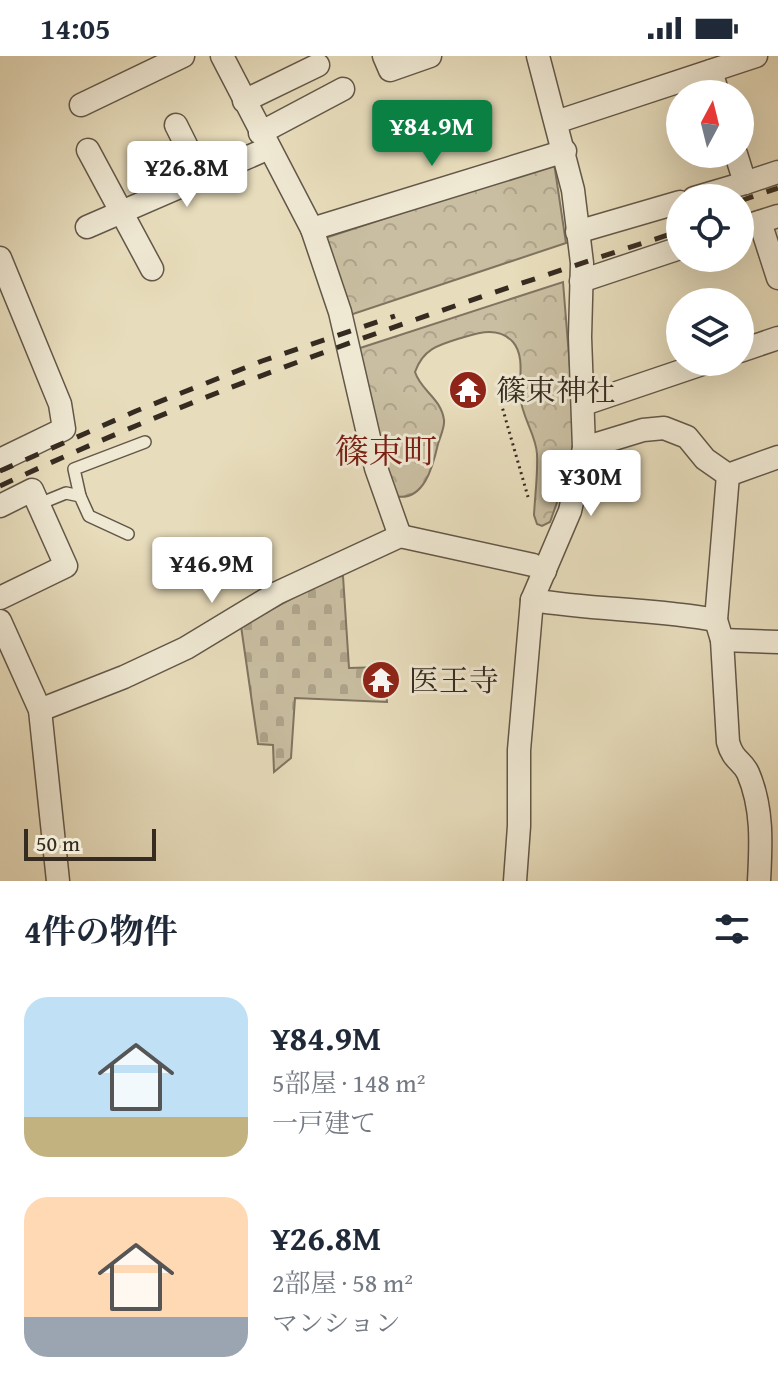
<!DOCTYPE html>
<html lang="ja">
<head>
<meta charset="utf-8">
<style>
  body { margin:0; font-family:"Gentium Book Plus","Noto Serif JP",serif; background:#f2f2f3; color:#1f2937; height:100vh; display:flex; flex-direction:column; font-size:30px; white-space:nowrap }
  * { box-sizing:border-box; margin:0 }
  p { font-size:26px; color:#747a83 }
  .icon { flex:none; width:44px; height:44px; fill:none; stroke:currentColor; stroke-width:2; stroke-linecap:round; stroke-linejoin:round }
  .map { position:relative; height:825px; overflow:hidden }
  .side { display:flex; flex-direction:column; background:#fff; flex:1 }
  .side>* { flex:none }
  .needle { width:52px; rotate:7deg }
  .buttons { position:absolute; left:666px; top:24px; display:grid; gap:16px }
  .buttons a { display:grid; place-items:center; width:88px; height:88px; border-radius:50%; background:#fff; box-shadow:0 8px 32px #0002; font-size:40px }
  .scale { position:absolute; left:24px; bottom:20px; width:132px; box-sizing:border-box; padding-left:8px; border:4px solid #362b21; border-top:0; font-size:22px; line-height:28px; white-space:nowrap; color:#362b21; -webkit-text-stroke:6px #efe8d3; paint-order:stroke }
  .price { position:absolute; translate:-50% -68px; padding:0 18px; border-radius:8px; background:#fff; color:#222; font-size:26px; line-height:52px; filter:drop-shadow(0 2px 4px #0008) }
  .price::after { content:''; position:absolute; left:50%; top:48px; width:24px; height:18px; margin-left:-12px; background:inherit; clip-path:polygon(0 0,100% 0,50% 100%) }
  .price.selected { background:#0b8043; color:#fff }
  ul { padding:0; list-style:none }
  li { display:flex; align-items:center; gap:24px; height:200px; padding:0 24px }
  li span { display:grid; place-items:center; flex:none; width:224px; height:160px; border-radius:24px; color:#555 }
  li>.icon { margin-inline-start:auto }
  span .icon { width:96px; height:96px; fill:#fffc; stroke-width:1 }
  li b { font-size:34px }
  h2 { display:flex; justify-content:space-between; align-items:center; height:96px; padding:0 24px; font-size:34px }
  .status { display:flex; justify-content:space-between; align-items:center; height:56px; padding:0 40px; background:#fff; direction:ltr }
  .status svg { height:22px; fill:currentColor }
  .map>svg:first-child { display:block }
  .forest { fill:url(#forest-crowns); stroke:#807461; stroke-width:2 }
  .cemetery { fill:url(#cemetery-stones); stroke:#807461; stroke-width:2 }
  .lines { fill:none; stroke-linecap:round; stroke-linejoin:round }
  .service-casing { stroke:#625748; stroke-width:14 }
  .minor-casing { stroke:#625748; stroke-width:25 }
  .path { stroke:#362b21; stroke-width:3; stroke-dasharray:2 4; stroke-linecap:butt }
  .service { stroke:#efe8d3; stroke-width:11 }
  .minor { stroke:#efe8d3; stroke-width:22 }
  .rail { stroke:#362b21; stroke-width:5; stroke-dasharray:14 14; stroke-linecap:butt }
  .labels { text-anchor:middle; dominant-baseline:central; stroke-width:6; stroke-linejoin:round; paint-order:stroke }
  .poi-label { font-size:30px; fill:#362b21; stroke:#efe8d3; text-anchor:start }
  .quarter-label { font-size:34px; fill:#7a1f14; stroke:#efe8d3 }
</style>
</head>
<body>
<div class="status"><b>14:05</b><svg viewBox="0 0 49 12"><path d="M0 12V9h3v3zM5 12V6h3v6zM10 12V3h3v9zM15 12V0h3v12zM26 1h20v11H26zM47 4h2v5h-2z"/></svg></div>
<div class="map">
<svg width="778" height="825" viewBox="0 0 778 825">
  <defs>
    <pattern id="forest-crowns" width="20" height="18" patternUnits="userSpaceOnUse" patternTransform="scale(2)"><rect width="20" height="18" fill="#c9bea1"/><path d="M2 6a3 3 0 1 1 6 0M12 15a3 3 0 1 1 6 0" fill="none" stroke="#ada38a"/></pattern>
    <pattern id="cemetery-stones" width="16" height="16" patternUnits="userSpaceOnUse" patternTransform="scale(2)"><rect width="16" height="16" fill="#c9bea1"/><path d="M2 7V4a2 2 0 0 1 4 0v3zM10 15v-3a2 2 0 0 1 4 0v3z" fill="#ada38a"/></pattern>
  </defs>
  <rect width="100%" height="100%" fill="#e7dcbb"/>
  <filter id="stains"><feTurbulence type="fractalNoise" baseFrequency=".0025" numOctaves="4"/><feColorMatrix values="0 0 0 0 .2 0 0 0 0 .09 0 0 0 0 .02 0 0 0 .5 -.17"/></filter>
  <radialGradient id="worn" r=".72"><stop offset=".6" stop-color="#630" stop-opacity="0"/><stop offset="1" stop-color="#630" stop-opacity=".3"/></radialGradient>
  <g class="forest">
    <polygon points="554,107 566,187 347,260 322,183"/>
    <path d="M563 226 575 375 574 399 550 466 542 470 537 468 534 459C535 439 538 418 537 398 536 378 521 360 520 339 519 323 525 300 513 286 498 270 478 277 461 282 438 289 423 293 415 316 421 335 441 342 444 364 445 371 440 381 438 388 433 410 424 447 394 440L354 294Z"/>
  </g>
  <polygon class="cemetery" points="343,520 349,612 384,611 387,646 295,642 291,702 274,716 273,689 258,688 241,570 330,522"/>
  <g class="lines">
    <defs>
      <g id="service">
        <polyline points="80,440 74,413 145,386"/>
        <polyline points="39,448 66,437 80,440 89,460 128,478"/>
      </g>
      <g id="minor">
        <polyline points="222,0 312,173 340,256 376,412 400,480"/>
        <polyline points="384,0 390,14 430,0"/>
        <polyline points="711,15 718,38"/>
        <polyline points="244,45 318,9"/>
        <polyline points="81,49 183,0"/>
        <polyline points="556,66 756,0"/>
        <polyline points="176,69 202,121"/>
        <polyline points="260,77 343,33"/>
        <polyline points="88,94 152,213"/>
        <polyline points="745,127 778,116"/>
        <polyline points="694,142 745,127 736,98"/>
        <polyline points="760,166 778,222"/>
        <polyline points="87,171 269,92"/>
        <polyline points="740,172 778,160"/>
        <polyline points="312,173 565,95"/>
        <polyline points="577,176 680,146"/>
        <polyline points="0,202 60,348 64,373 0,404"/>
        <polyline points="581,225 680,192"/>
        <polyline points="740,295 778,282"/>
        <polyline points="584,348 708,306"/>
        <polyline points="584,392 643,374 664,372 687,381 705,403 728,419"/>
        <path d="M728 419 716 564 722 584 728 686C733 705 742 704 748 717 763 752 761 788 759 825"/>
        <polyline points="728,419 778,401"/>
        <polyline points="0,450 32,434 66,510 0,542"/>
        <path d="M532 544C593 554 655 553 716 564"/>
        <polyline points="0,565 40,654 58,825"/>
        <polyline points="722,584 778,586"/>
        <polyline points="40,654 124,621 186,592 277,537 400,480 533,509 545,515"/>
        <polyline points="515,825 519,770 519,694 532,544 570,455 584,392 580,281 582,207 573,134 538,0"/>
      </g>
    </defs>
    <use href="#service" class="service-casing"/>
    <use href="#minor" class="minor-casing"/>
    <polyline class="path" points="501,347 528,441"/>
    <use href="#service" class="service"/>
    <use href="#minor" class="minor"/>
    <g class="rail">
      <polyline points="740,145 778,132"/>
      <polyline points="0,415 136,355 262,305 395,260"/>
      <path d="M0 430C219 327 450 250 680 175"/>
    </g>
  </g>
  <defs>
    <symbol id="temple-disc" viewBox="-11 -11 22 22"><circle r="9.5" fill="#8f2418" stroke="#efe8d3"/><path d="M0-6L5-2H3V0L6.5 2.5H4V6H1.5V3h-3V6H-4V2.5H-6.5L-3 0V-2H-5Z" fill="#fff"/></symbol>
  </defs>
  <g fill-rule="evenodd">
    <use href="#temple-disc" x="446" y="312" width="44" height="44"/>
    <use href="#temple-disc" x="359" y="602" width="44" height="44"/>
  </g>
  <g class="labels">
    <g class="poi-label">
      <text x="496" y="334">篠束神社</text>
      <text x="409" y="624">医王寺</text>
    </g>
    <g class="quarter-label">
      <text x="386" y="394">篠束町</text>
    </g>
  </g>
  <rect width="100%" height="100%" filter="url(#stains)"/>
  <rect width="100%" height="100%" fill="url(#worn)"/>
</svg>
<div class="buttons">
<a><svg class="needle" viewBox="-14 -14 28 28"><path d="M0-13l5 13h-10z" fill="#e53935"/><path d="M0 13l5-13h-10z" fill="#747a83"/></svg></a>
<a><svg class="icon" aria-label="locate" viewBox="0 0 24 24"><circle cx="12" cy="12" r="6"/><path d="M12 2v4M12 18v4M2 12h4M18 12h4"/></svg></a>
<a><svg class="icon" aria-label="layers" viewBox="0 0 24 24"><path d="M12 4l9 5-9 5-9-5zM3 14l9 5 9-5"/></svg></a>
</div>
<div class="scale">50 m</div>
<b class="price selected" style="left:432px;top:112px">¥84.9M</b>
<b class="price" style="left:187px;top:153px">¥26.8M</b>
<b class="price" style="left:591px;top:462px">¥30M</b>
<b class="price" style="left:212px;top:549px">¥46.9M</b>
</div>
<section class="side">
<h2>4件の物件<svg class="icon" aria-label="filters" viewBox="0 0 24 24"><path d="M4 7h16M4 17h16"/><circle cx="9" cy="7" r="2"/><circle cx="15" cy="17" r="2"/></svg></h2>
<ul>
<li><span style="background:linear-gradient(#bfe0f5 75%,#c2b280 0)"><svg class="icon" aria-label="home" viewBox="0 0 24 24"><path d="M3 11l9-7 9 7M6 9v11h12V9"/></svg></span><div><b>¥84.9M</b><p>5部屋 · 148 m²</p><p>一戸建て</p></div></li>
<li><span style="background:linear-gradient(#ffd9b3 75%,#9aa5b1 0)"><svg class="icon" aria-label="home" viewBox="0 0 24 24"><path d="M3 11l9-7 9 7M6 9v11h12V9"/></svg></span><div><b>¥26.8M</b><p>2部屋 · 58 m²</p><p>マンション</p></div></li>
</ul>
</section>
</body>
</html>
